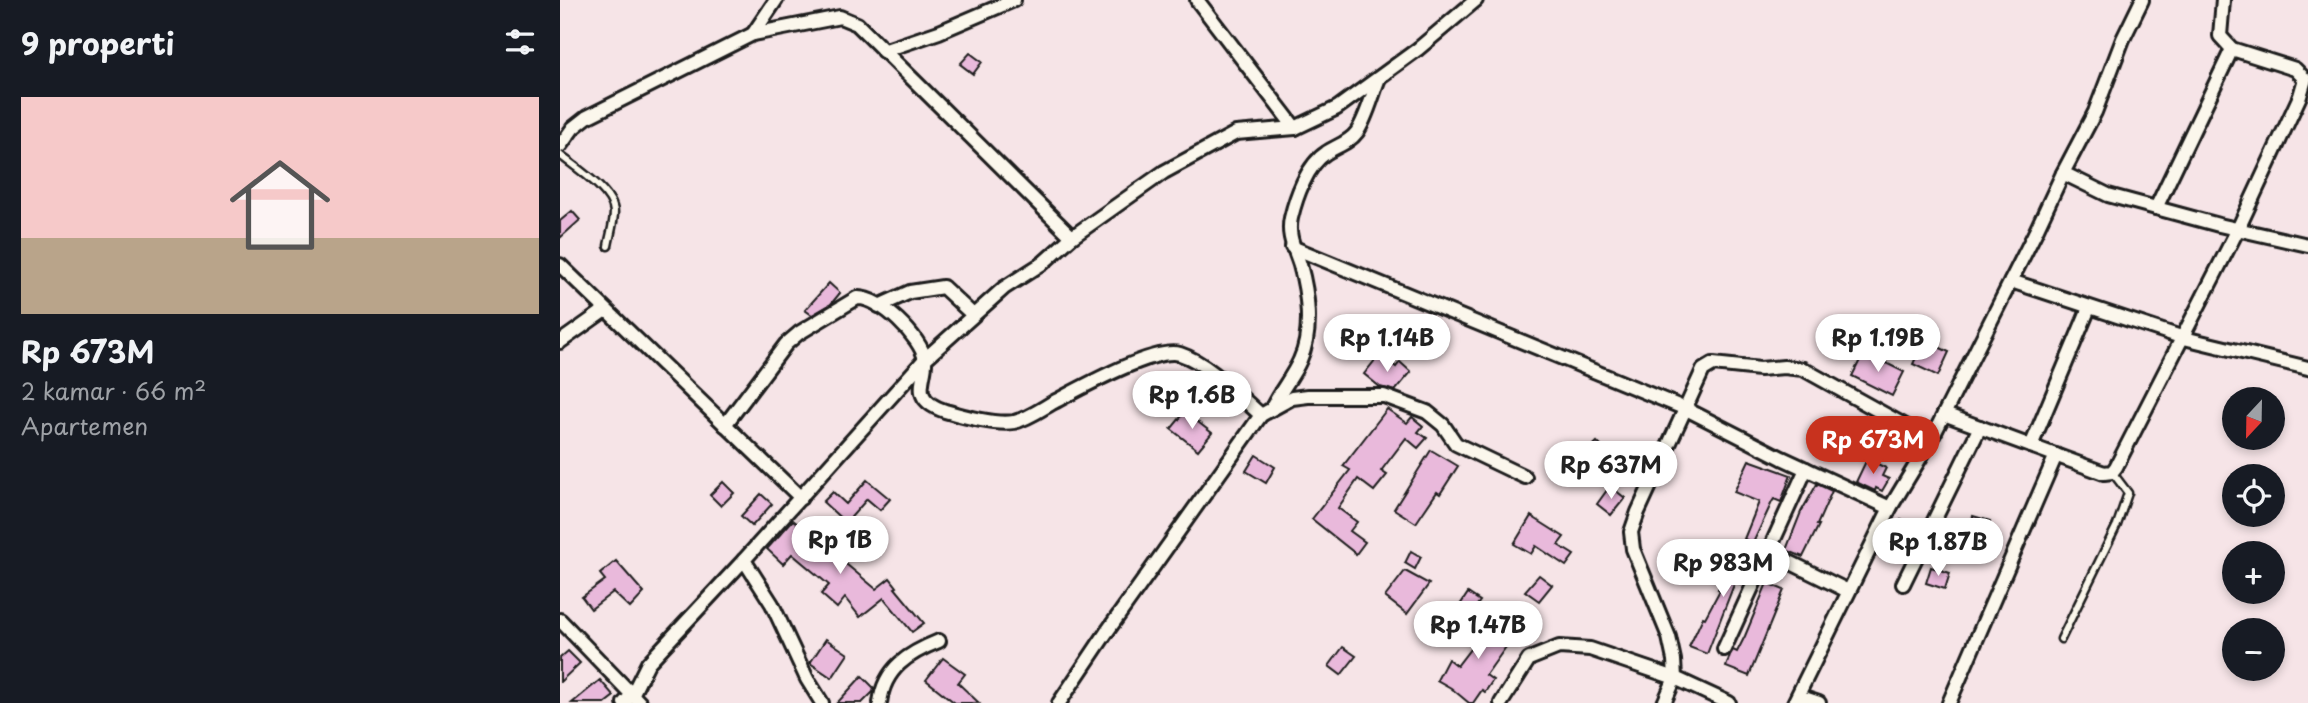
<!DOCTYPE html>
<html lang="id">
<head>
<meta charset="utf-8">
<style>
  body { margin:0; font-family:"Playpen Sans",sans-serif; background:#20242c; color:#f1f3f6; height:100vh; display:flex; flex-direction:column; font-size:26px; white-space:nowrap }
  * { box-sizing:border-box; margin:0 }
  p { font-size:23px; color:#9ea1a6 }
  .icon { flex:none; width:38px; height:38px; fill:none; stroke:currentColor; stroke-width:2; stroke-linecap:round; stroke-linejoin:round }
  .map { position:relative; flex:1; overflow:hidden }
  .details { display:flex; flex-direction:column; background:#171b24; width:560px }
  .details>* { flex:none }
  .needle { width:46px; rotate:202deg }
  .tools { position:absolute; left:1662px; top:387px; display:grid; gap:14px }
  .tools a { display:grid; place-items:center; width:63px; height:63px; border-radius:50%; background:#171b24; box-shadow:0 4px 10px #0003; font-size:35px }
  .price { position:absolute; translate:-50% -60px; padding:0 16px; border-radius:24px; background:#fff; color:#222; font-size:23px; line-height:46px; filter:drop-shadow(0 2px 4px #0008) }
  .price::after { content:''; position:absolute; left:50%; top:42px; width:21px; height:16px; margin-left:-10px; background:inherit; clip-path:polygon(0 0,100% 0,50% 100%) }
  .price.current { background:#c8321e; color:#fff }
  ul { padding:0; list-style:none }
  li { display:grid; align-content:center; gap:14px; height:371px; padding:0 21px }
  li span { display:grid; place-items:center; height:217px; border-radius:0px; color:#555 }
  li>.icon { margin-inline-start:auto }
  span .icon { width:126px; height:126px; fill:#fffc; stroke-width:1 }
  li b { font-size:30px }
  h2 { display:flex; justify-content:space-between; align-items:center; height:84px; padding:0 21px; font-size:30px }
  main { display:flex; flex:1; min-height:0 }
  .map>svg:first-child { display:block }
  .building { fill:#e9b9db; stroke:#1c1c1c; stroke-width:2 }
  .lines { fill:none; stroke-linecap:round; stroke-linejoin:round }
  .service-casing { stroke:#1c1c1c; stroke-width:11 }
  .minor-casing { stroke:#1c1c1c; stroke-width:18 }
  .service { stroke:#fbf7ec; stroke-width:6 }
  .minor { stroke:#fbf7ec; stroke-width:12 }
</style>
</head>
<body>
<main>
<section class="details">
<h2>9 properti<svg class="icon" aria-label="filters" viewBox="0 0 24 24"><path d="M4 7h16M4 17h16"/><circle cx="9" cy="7" r="2"/><circle cx="15" cy="17" r="2"/></svg></h2>
<ul>
<li><span style="background:linear-gradient(#f6c9c9 65%,#b9a48a 0)"><svg class="icon" aria-label="home" viewBox="0 0 24 24"><path d="M3 11l9-7 9 7M6 9v11h12V9"/></svg></span><div><b>Rp 673M</b><p>2 kamar · 66 m²</p><p>Apartemen</p></div></li>
</ul>
</section>
<div class="map">
<svg width="1748" height="703" viewBox="0 0 1748 703">
  <rect width="100%" height="100%" fill="#f6e4e7"/>
  <filter id="ink" filterUnits="userSpaceOnUse"><feTurbulence type="fractalNoise" baseFrequency=".0143" numOctaves="2"/><feDisplacementMap in="SourceGraphic" scale="14" xChannelSelector="R" yChannelSelector="G"/><feConvolveMatrix kernelMatrix="1 2 1 2 8 2 1 2 1" color-interpolation-filters="sRGB"/></filter>
  <g filter="url(#ink)">
    <g class="building">
      <polygon points="410,53 422,62 413,74 400,64"/>
      <polygon points="12,211 20,220 0,238 0,221"/>
      <polygon points="269,283 280,293 271,304 252,315 245,310"/>
      <polygon points="1364,340 1389,352 1378,376 1353,364"/>
      <polygon points="1304,352 1344,372 1332,396 1292,376"/>
      <polygon points="820,354 836,367 840,362 851,372 835,391 820,387 804,374"/>
      <polygon points="625,376 643,392 634,402 615,386"/>
      <polygon points="827,409 847,423 852,417 863,426 858,432 867,438 858,448 846,438 821,471 827,475 814,491 798,479 778,508 797,522 790,531 805,542 796,554 752,519 790,470 783,466"/>
      <polygon points="625,412 652,433 638,450 611,429"/>
      <polygon points="1037,442 1054,460 1039,473 1023,455"/>
      <polygon points="871,450 898,466 880,494 877,492 856,523 834,509"/>
      <polygon points="696,455 715,467 706,483 686,471"/>
      <polygon points="1307,459 1326,468 1322,476 1329,479 1322,491 1316,488 1315,491 1296,482"/>
      <polygon points="1189,460 1231,475 1221,502 1214,499 1212,502 1193,543 1184,539 1199,502 1174,492"/>
      <polygon points="307,480 330,499 320,510 307,499 286,523 263,502 273,492 286,504"/>
      <polygon points="163,482 174,493 161,506 150,495"/>
      <polygon points="1257,484 1272,491 1257,525 1259,525 1243,557 1226,550 1241,512"/>
      <polygon points="1050,486 1065,498 1051,515 1037,504"/>
      <polygon points="201,494 212,504 192,526 181,516"/>
      <polygon points="971,516 1004,537 998,545 1014,555 1006,566 976,546 971,554 954,544"/>
      <polygon points="1413,516 1430,521 1427,536 1409,531"/>
      <polygon points="233,520 316,589 330,578 337,587 335,588 364,623 352,632 324,598 300,617 285,598 277,608 261,594 269,585 232,554 223,564 207,549"/>
      <polygon points="1341,520 1357,526 1351,543 1335,536"/>
      <polygon points="1386,527 1408,534 1403,551 1381,544"/>
      <polygon points="1177,547 1197,556 1184,585 1175,582 1147,654 1129,647 1143,617 1145,618 1160,590 1158,589"/>
      <polygon points="851,551 861,557 855,569 845,563"/>
      <polygon points="56,561 84,593 70,608 53,592 31,609 22,597 45,580 40,574"/>
      <polygon points="1371,567 1390,573 1385,589 1366,583"/>
      <polygon points="845,571 869,584 847,614 825,597"/>
      <polygon points="979,575 992,585 979,601 965,591"/>
      <polygon points="1207,583 1224,590 1189,676 1166,667 1170,655 1173,650 1177,652 1185,636"/>
      <polygon points="908,593 920,601 905,622 894,614"/>
      <polygon points="937,614 958,630 926,675 933,680 925,692 922,690 913,703 909,703 891,688 877,680 888,659 897,666"/>
      <polygon points="266,639 288,654 272,678 250,663"/>
      <polygon points="783,647 796,656 781,675 769,666"/>
      <polygon points="8,651 20,663 0,682 0,658"/>
      <polygon points="383,658 405,674 398,683 419,703 395,703 366,680"/>
      <polygon points="302,676 314,688 313,692 302,703 277,703"/>
      <polygon points="40,680 54,696 45,703 12,703"/>
    </g>
    <g class="lines">
      <defs>
        <g id="service">
          <path d="M0 155C16 168 53 191 54 212 54 223 50 235 48 246"/>
          <polyline points="1501,639 1557,525 1568,493 1552,472"/>
        </g>
        <g id="minor">
          <polyline points="637,0 735,128"/>
          <polyline points="193,34 216,0"/>
          <polyline points="323,51 379,32 454,0"/>
          <polyline points="0,146 13,128 27,117 193,34 280,17 297,24 512,237"/>
          <polyline points="1503,173 1535,112 1563,39 1582,0"/>
          <polyline points="1596,208 1672,49"/>
          <polyline points="732,247 1126,409 1222,458 1330,508"/>
          <polyline points="0,265 241,498"/>
          <polyline points="1451,281 1624,338 1748,368"/>
          <polyline points="319,306 350,292 383,287 413,315"/>
          <polyline points="0,342 45,310"/>
          <path d="M713 406C721 390 733 376 740 360 753 332 748 293 740 265 735 249 727 236 731 218 736 197 747 165 766 153 776 146 789 143 797 132 807 117 812 95 819 78"/>
          <polyline points="1384,414 1544,473 1552,472 1556,467 1678,229 1740,96 1745,79 1735,69 1672,49 1660,36 1663,0"/>
          <path d="M165 425 226 344 239 333 297 298C319 296 362 338 365 360 366 370 360 382 362 392 364 403 376 408 385 411 402 416 437 425 454 422 467 419 480 410 492 403 517 390 595 346 620 354 648 363 678 395 701 415"/>
          <polyline points="1471,446 1529,308"/>
          <polyline points="1209,552 1288,591"/>
          <polyline points="1343,584 1420,427"/>
          <polyline points="0,620 80,703"/>
          <polyline points="1164,649 1246,469"/>
          <polyline points="1238,696 1259,703"/>
          <polyline points="64,703 72,695 88,663 184,560"/>
          <polyline points="262,703 247,679 212,604 184,560 365,359 444,288 483,263 512,237 604,172 676,133 735,128 777,108 858,49 916,0"/>
          <path d="M320 703C324 668 349 653 379 641"/>
          <polyline points="499,703 546,633 701,415 732,398 748,396 824,396 867,412 883,425 896,444 965,477"/>
          <polyline points="941,703 969,659 999,647 1030,649 1115,678 1169,703"/>
          <polyline points="1104,703 1115,678 1114,660 1109,637 1073,549 1071,532 1078,512 1143,370 1153,364 1200,369 1224,367 1243,369 1371,440"/>
          <polyline points="1234,703 1330,508 1371,440 1475,233 1503,173 1548,195 1659,225 1748,245"/>
          <polyline points="1389,703 1496,455"/>
        </g>
      </defs>
      <use href="#service" class="service-casing"/>
      <use href="#minor" class="minor-casing"/>
      <use href="#service" class="service"/>
      <use href="#minor" class="minor"/>
    </g>
  </g>
</svg>
<div class="tools">
<a><svg class="needle" viewBox="-14 -14 28 28"><path d="M0-13l5 13h-10z" fill="#e53935"/><path d="M0 13l5-13h-10z" fill="#9ea1a6"/></svg></a>
<a><svg class="icon" aria-label="locate" viewBox="0 0 24 24"><circle cx="12" cy="12" r="6"/><path d="M12 2v4M12 18v4M2 12h4M18 12h4"/></svg></a>
<a>+</a>
<a>−</a>
</div>
<b class="price" style="left:827px;top:374px">Rp 1.14B</b>
<b class="price" style="left:1318px;top:374px">Rp 1.19B</b>
<b class="price" style="left:632px;top:431px">Rp 1.6B</b>
<b class="price current" style="left:1313px;top:476px">Rp 673M</b>
<b class="price" style="left:1051px;top:501px">Rp 637M</b>
<b class="price" style="left:280px;top:576px">Rp 1B</b>
<b class="price" style="left:1378px;top:578px">Rp 1.87B</b>
<b class="price" style="left:1163px;top:599px">Rp 983M</b>
<b class="price" style="left:918px;top:661px">Rp 1.47B</b>
</div>
</main>
</body>
</html>
